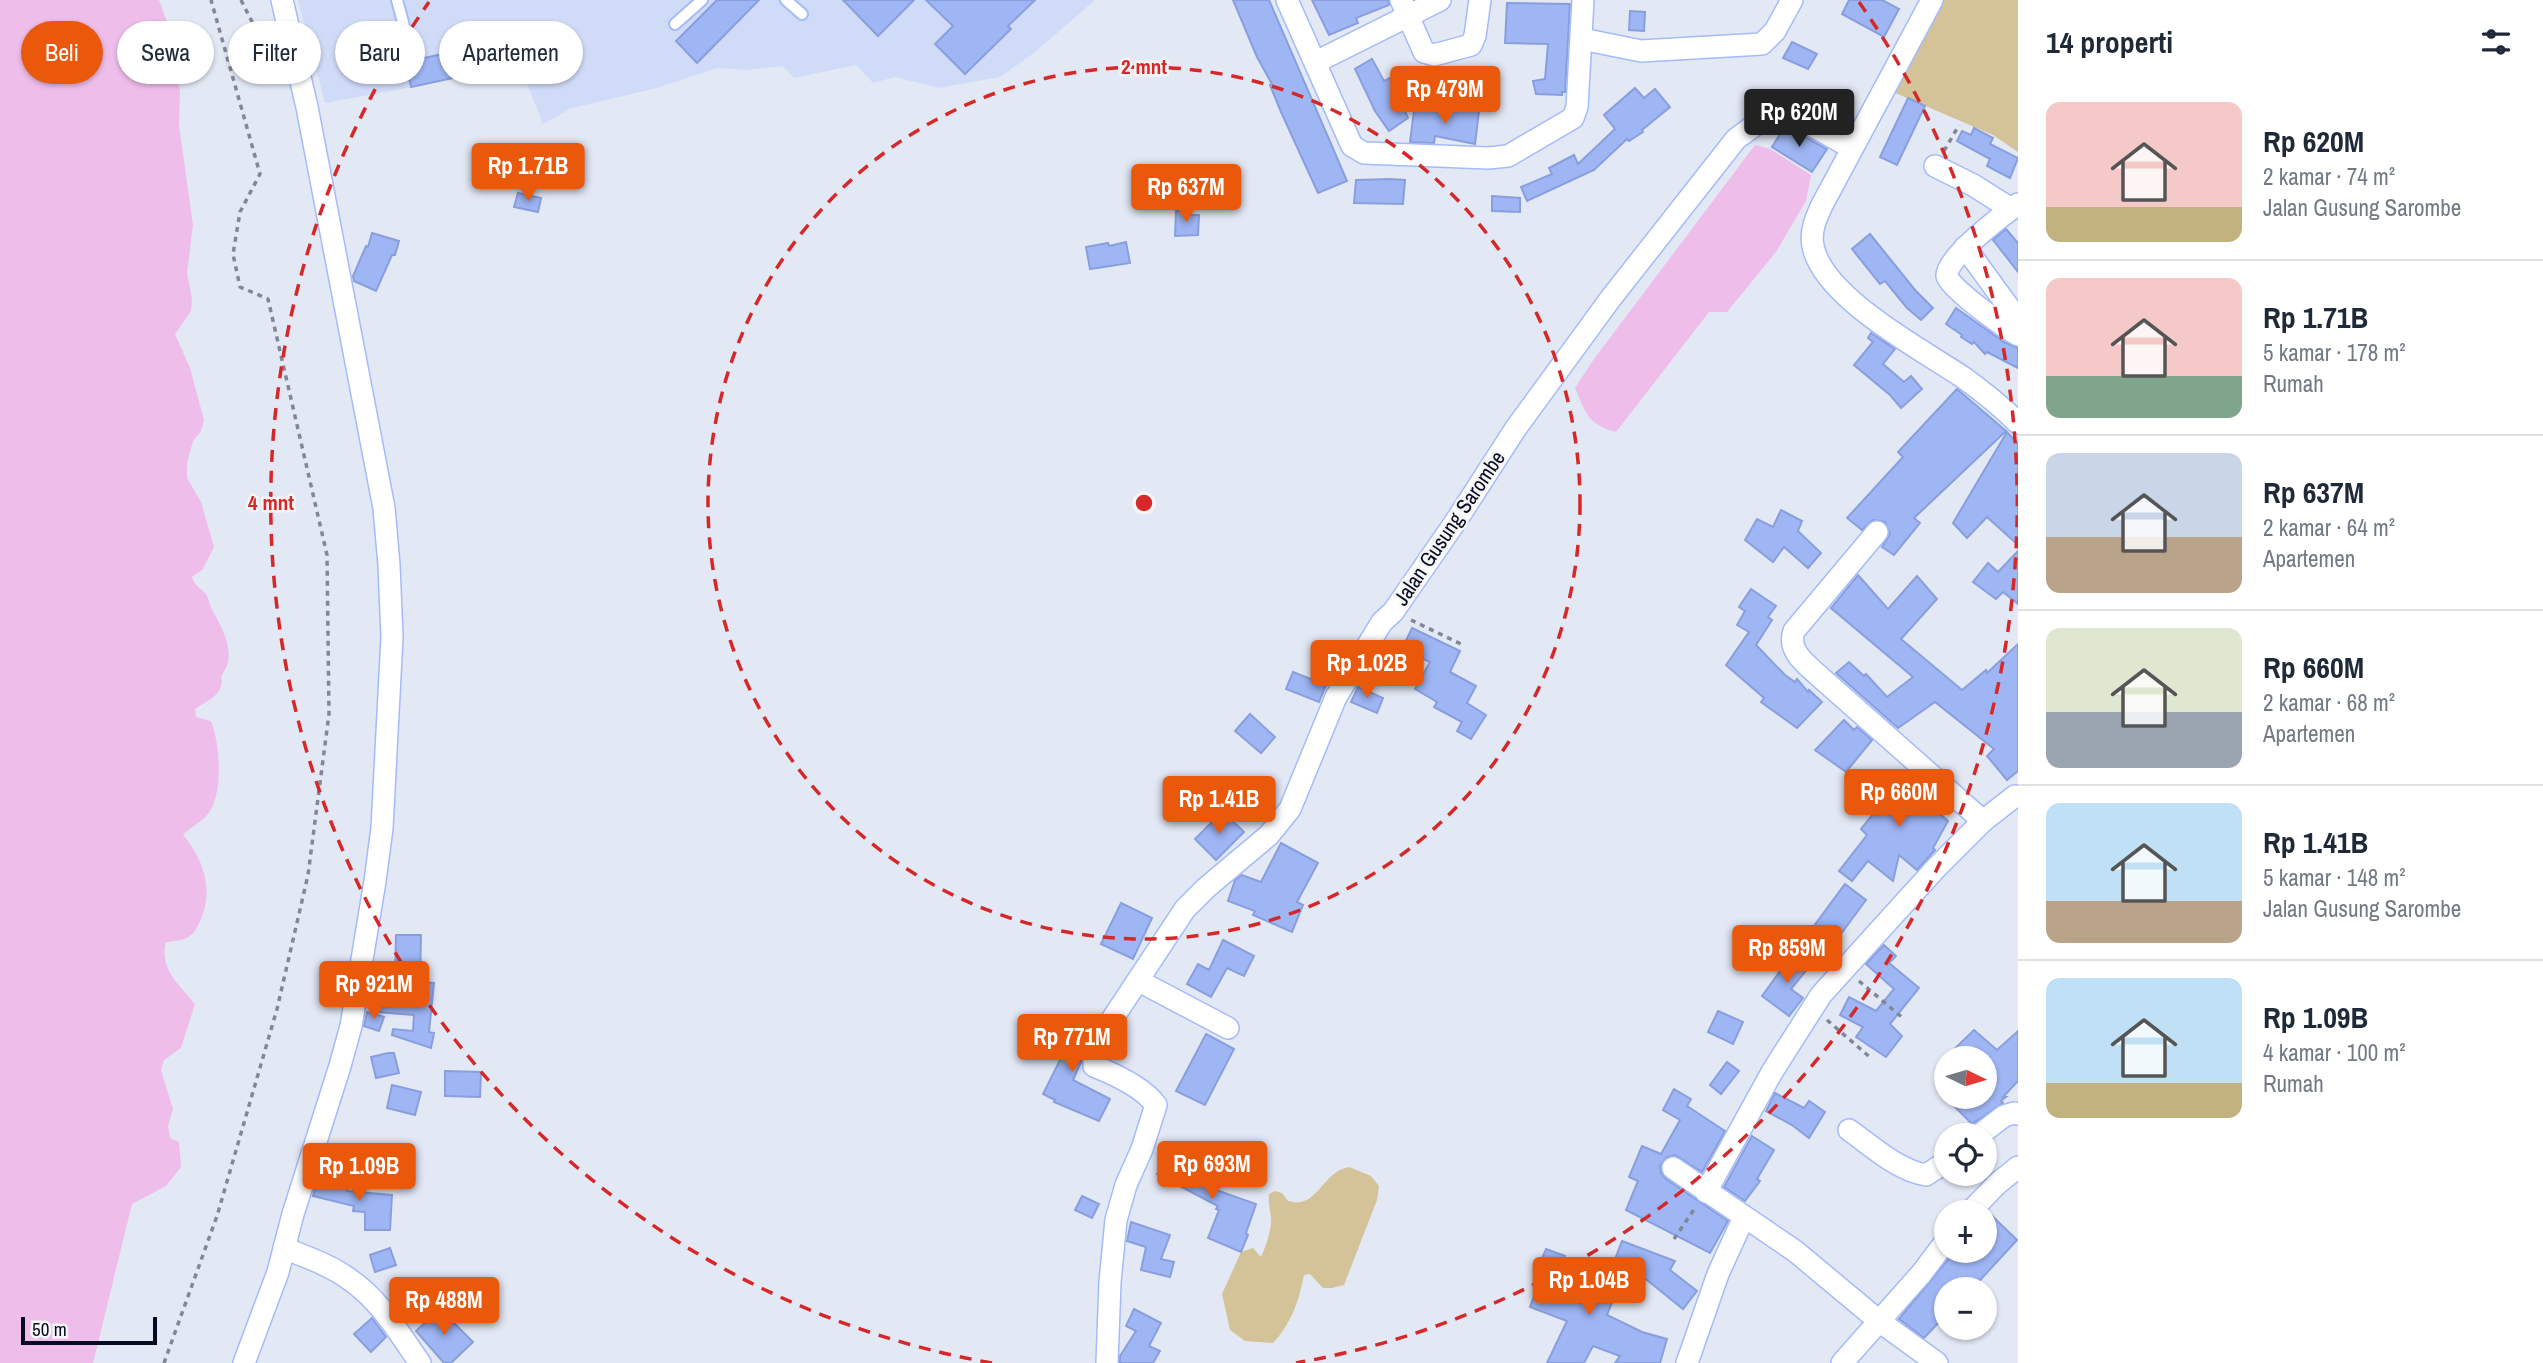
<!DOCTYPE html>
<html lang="id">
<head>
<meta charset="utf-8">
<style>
  body { margin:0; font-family:"Archivo Narrow",sans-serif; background:#f6f6f7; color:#1f2937; height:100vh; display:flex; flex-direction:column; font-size:26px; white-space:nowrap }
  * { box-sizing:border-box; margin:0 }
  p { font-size:23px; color:#747a83 }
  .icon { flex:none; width:38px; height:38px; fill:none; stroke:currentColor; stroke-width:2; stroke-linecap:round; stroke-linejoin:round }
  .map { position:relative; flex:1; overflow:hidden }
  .panel { display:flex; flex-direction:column; background:#fff; width:525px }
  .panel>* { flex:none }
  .top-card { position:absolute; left:21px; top:21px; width:665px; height:63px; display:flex; gap:14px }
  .needle { width:46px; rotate:95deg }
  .controls { position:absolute; left:1934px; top:1046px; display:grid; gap:14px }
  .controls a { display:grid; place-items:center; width:63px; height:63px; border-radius:50%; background:#fff; box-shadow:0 2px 5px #0004; font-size:35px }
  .scale { position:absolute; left:21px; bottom:18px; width:136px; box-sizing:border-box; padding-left:7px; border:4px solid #060b21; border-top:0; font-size:19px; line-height:24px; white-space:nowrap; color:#060b21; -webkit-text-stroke:5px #f5f5f5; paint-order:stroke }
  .price { position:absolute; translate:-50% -60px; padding:0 16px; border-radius:7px; background:#ea580c; color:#fff; font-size:23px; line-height:46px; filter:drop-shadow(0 2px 4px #0008) }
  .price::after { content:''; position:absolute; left:50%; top:42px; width:21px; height:16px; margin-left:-10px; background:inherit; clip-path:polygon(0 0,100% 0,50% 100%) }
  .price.on { background:#222; color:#fff }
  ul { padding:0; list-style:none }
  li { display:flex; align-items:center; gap:21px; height:175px; padding:0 28px }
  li+li { border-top:2px solid #e0e1e3 }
  li span { display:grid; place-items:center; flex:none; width:196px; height:140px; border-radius:14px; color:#555 }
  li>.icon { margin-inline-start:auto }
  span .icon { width:84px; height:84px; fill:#fffc; stroke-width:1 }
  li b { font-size:30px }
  h2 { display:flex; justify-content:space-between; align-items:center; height:84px; padding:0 28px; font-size:30px }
  .tag { padding:0 24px; border-radius:32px; background:#fff; box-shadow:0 2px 5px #0004; font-size:24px; line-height:63px }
  .tag.on { background:#ea580c; color:#fff }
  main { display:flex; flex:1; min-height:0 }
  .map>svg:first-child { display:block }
  .built { fill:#d0dbf8 }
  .green { fill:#d4c398 }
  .water { fill:#eebdea }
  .building { fill:#9fb6f5; stroke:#899fdd; stroke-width:2 }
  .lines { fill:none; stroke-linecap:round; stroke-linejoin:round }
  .lane-casing { stroke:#a4bbfb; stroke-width:14 }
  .street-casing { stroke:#a4bbfb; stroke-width:24 }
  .path { stroke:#828798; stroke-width:3.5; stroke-dasharray:5 5; stroke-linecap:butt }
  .lane { stroke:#fff; stroke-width:10 }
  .street { stroke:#fff; stroke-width:21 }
  .ring { fill:none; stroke:#d62828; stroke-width:3.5; stroke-dasharray:12 9 }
  .labels { text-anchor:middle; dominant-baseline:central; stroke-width:5; stroke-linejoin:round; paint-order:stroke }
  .street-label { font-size:21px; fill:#060b21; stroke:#f5f5f5 }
  .centre { fill:#d62828; stroke:#f5f5f5; stroke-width:3.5 }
  .ring-label { font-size:21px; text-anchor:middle; font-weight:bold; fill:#d62828; stroke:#f5f5f5; stroke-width:5; stroke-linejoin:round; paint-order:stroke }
</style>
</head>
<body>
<main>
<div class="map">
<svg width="2018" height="1363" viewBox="0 0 2018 1363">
  <rect width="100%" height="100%" fill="#e3e8f5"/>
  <polygon class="built" points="298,0 1095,0 1034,53 1000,77 939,88 895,77 873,83 856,65 794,78 783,66 747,70 717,68 657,88 572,108 543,124 524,76 517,68 325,103"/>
  <g class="green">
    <polygon points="1942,0 2018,0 2018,152 1993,135 1893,92"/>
    <path d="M1349 1167 1371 1176 1379 1186 1377 1200 1344 1285 1332 1288H1323L1310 1274 1304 1275C1299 1301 1291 1324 1273 1343L1245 1341 1230 1330 1222 1294 1241 1252 1253 1248 1261 1257C1266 1246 1272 1229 1271 1217 1270 1209 1268 1202 1269 1194L1275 1191 1282 1193 1288 1201C1318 1210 1321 1172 1349 1167Z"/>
  </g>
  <g class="water">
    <path d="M0 0H159L170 30 174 69 180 90 179 125 193 225 187 273 192 299 191 311 175 334 190 368 204 420 201 431 193 441 187 463V478L201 502 214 547 203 569 192 577C196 588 199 586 206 594 209 598 209 605 212 609 223 630 238 655 221 676 225 694 209 700 195 709L196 717 211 721C220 744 224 793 208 814 202 822 190 827 183 835 204 859 214 891 200 921 197 928 195 933 187 938 181 941 173 941 166 942 159 970 180 985 195 1004L181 1048 164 1060 161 1070 173 1109 168 1126 170 1138 179 1142 181 1167 166 1186 132 1204 93 1363H0Z"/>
    <path d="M1755 145 1770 149 1811 175 1806 201 1776 252 1727 312H1709L1616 432C1588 424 1586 414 1575 388L1594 359Z"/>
  </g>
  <g class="building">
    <polygon points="717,0 759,0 697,63 676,41"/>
    <polygon points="843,0 914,0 878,36"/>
    <polygon points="926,0 1035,0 1008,26 1011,29 965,74 935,44 953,26"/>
    <polygon points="1233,0 1269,0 1347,181 1318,193 1281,112 1270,85 1272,84 1257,57"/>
    <polygon points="1312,0 1388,0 1389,5 1356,18 1358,23 1329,35"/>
    <polygon points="1849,0 1882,0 1899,9 1884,37 1842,14"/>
    <polygon points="1507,3 1570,4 1565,92 1562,92 1562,95 1536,94 1533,81 1545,79 1548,44 1505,43"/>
    <polygon points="1630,11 1645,12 1644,31 1629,30"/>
    <polygon points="1792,42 1817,54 1808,69 1783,58"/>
    <polygon points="456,51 462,76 411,87 406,62"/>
    <polygon points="1372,59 1384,81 1390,78 1408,118 1389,131 1375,111 1355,69"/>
    <polygon points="1635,88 1644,98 1655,89 1670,107 1642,130 1643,132 1629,141 1627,139 1594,170 1527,201 1521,187 1552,174 1549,168 1574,155 1578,164 1615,129 1604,115"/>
    <polygon points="1908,98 1925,106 1897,165 1880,157"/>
    <polygon points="1414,111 1479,111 1475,144 1435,136 1434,143 1410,142"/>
    <polygon points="1785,126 1827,149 1812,172 1772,147"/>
    <polygon points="1974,128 1993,138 1990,144 2018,158 2010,178 1987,166 1990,159 1957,141 1962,131 1971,135"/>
    <polygon points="1390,179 1405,180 1403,204 1354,203 1356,180"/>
    <polygon points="518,193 541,198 538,212 514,207"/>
    <polygon points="1492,196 1520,198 1520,212 1492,211"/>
    <polygon points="1176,211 1190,211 1190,215 1199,215 1198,235 1175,236"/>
    <polygon points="2006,229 2018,243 2018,272 1993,240"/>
    <polygon points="372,233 399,241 395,255 392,255 376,291 354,281 353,276 366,246 368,247"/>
    <polygon points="1870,234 1915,290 1933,308 1921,320 1907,308 1885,281 1880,284 1852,249"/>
    <polygon points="1126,242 1130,263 1090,269 1086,247 1108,243 1109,246"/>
    <polygon points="1956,308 2004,342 2018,348 2018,368 1987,352 1985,354 1974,342 1972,344 1961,337 1962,335 1946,324"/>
    <polygon points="1871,333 1895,349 1883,364 1904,382 1911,376 1922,389 1901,408 1890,395 1854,365 1873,342 1868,338"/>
    <polygon points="1957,389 2006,431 1914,518 1920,523 1894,555 1882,547 1890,534 1885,522 1873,520 1862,530 1847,518 1903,457 1898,452"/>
    <polygon points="2007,432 2018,444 2018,545 1987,517 1967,538 1953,523"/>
    <polygon points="1781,510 1802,521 1798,531 1821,553 1808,568 1784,547 1773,562 1745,540 1757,519 1773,527"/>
    <polygon points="2018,551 2018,604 2003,592 1996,599 1973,582 1988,563 1998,572"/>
    <polygon points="1858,575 1888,609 1917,576 1937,599 1901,639 1962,690 1986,670 1987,673 2018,644 2018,771 2007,780 1987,756 1994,749 1935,702 1898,728 1836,673 1849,662 1864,676 1866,674 1887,697 1913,677 1831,608"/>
    <polygon points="1751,589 1776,606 1768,617 1772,620 1756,645 1785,675 1795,682 1797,679 1808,692 1809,690 1822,702 1797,728 1761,702 1764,698 1726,665 1749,632 1737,625 1745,611 1739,607"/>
    <polygon points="1412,628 1460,651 1450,672 1476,686 1467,703 1486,715 1471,739 1457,731 1462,722 1434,707 1437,702 1415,689 1430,662 1402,649"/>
    <polygon points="1293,672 1326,685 1319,702 1286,689"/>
    <polygon points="1358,687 1383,698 1377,713 1351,702"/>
    <polygon points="1250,714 1275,737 1261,753 1235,731"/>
    <polygon points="1844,720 1854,730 1857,727 1872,740 1846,772 1815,750"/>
    <polygon points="1889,772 1908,786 1914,778 1944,805 1939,813 1948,821 1933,848 1935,850 1917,870 1899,855 1893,881 1868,861 1852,881 1839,871 1867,835 1861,829 1887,797 1875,790"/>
    <polygon points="1226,815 1244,832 1216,860 1195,839 1217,817 1221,820"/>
    <polygon points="1281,843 1318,863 1297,902 1303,905 1292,932 1253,915 1255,911 1228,901 1235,880 1242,875 1261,882"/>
    <polygon points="1845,884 1866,900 1829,950 1808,934"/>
    <polygon points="1121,903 1152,918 1133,959 1101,944"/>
    <polygon points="396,935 421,935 420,982 434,983 429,1032 434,1033 431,1048 392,1035 393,1029 413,1031 414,1015 377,1012 372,986 395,981"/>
    <polygon points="1223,940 1254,956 1244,976 1227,968 1211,997 1187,984 1198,964 1209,970"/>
    <polygon points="1884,945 1896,956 1889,963 1919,988 1890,1024 1902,1036 1886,1057 1856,1037 1863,1027 1840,1015 1849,997 1876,1011 1894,989 1866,964"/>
    <polygon points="1790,951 1809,967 1791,989 1803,998 1789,1016 1762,996 1783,967 1780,963"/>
    <polygon points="1718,1011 1743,1022 1733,1044 1708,1032"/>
    <polygon points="367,1012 384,1017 379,1031 364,1026"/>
    <polygon points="1056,1018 1089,1033 1082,1047 1081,1062 1073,1080 1110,1099 1099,1121 1054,1102 1055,1100 1043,1094 1065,1050 1046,1041"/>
    <polygon points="1974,1030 1997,1050 2018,1031 2018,1081 2003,1097 2006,1097 2001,1101 2003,1103 1972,1124 1945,1097 1984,1097 1984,1059 1944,1059"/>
    <polygon points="1206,1034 1234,1049 1205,1105 1176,1091"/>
    <polygon points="388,1053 394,1053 399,1073 376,1078 371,1057"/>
    <polygon points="1727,1062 1739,1071 1721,1094 1710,1085"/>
    <polygon points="445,1071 481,1072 480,1097 445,1096"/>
    <polygon points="392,1085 421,1092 415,1115 387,1108"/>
    <polygon points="1674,1089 1691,1099 1687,1106 1725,1131 1702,1172 1675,1155 1667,1157 1660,1166 1661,1173 1666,1179 1728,1221 1710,1253 1626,1210 1638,1181 1629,1177 1642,1146 1661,1154 1680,1120 1663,1110"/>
    <polygon points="1775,1093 1804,1108 1809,1101 1825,1112 1809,1138 1792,1125 1766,1111"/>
    <polygon points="1752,1136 1774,1150 1757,1179 1760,1181 1745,1201 1724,1187"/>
    <polygon points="1169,1150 1209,1171 1202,1185 1256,1204 1246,1233 1248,1235 1241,1252 1208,1238 1219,1210 1216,1209 1218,1206 1157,1174"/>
    <polygon points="321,1178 349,1185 347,1191 392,1195 390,1230 365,1230 365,1212 353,1211 354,1206 313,1196 315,1188 318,1188"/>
    <polygon points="1082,1196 1099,1204 1092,1218 1075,1210"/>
    <polygon points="1988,1212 2017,1240 1971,1290 1946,1290 1946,1315 1924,1338 1899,1319 1955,1251 1984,1251 1984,1216"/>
    <polygon points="1131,1222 1170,1235 1161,1259 1174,1262 1170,1277 1141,1270 1146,1247 1127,1241"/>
    <polygon points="1622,1241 1675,1261 1670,1270 1697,1291 1683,1309 1647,1280 1629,1269 1627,1273 1612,1267"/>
    <polygon points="390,1248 396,1265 375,1272 370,1255"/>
    <polygon points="1546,1249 1565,1256 1563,1268 1618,1287 1607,1315 1642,1332 1667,1339 1660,1363 1615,1363 1620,1356 1593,1346 1584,1363 1547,1363 1567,1321 1530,1307 1543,1272 1537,1270"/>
    <polygon points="440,1309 473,1342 451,1363 444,1363 416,1331"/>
    <polygon points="1134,1309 1161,1323 1149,1346 1160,1351 1153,1363 1120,1363 1120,1356 1136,1331 1126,1326"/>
    <polygon points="372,1318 386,1337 371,1352 354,1334"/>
  </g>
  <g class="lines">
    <defs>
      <g id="lane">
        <polyline points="397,0 410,48"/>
        <polyline points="786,0 802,14"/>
        <polyline points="675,24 702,0"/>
      </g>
      <g id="street">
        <polyline points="1287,0 1352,146 1364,153 1488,158 1508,156 1573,118 1577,107 1583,0"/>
        <polyline points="1401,0 1424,52 1434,55 1471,45 1475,36 1480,0"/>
        <path d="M1932 0 1822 205C1816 218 1810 231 1813 246 1823 298 1923 350 1964 378 1982 391 2002 407 2018 423"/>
        <polyline points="1582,39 1641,51 1762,44 1775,31 1792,0"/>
        <polyline points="1316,62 1440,0"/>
        <polyline points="1935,166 1973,185 2011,209"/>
        <path d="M2018 204C2003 215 1944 259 1947 276 1949 288 2006 328 2018 335"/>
        <polyline points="1965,247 2018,320"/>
        <path d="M1877 532 1794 631C1787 651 1806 664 1819 676L1983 821"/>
        <polyline points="1139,981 1228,1028"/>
        <path d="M1849 1130C1872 1146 1897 1170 1926 1175L1946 1162"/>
        <polyline points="1978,1136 2004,1116 2014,1113 2018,1114"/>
        <polyline points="1673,1168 1795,1251 1879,1321 1937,1363"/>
        <polyline points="1706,1192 1772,1072 1821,995 1936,868 1983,821 2015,796"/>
        <polyline points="1969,1213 1997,1184 2018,1167"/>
        <path d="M284 1248C306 1257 330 1265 349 1279 380 1300 399 1333 420 1363"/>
        <polyline points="244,1363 278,1272 293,1214 340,1066 351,1026 375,881 382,828 392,637 389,565 384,508 307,107 282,0"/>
        <path d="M1107 1363 1110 1282 1116 1220 1126 1185 1142 1149 1156 1105C1143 1087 1114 1074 1094 1066V1053L1107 1027 1185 909 1206 888 1269 835 1290 809 1336 697 1382 622 1393 612 1456 521 1516 428 1611 298 1736 139 1770 114 1788 112 1852 148"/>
        <polyline points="1687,1363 1718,1274 1744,1217"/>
        <polyline points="1842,1363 1921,1274 1946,1241"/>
      </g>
    </defs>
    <use href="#lane" class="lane-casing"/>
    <use href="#street" class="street-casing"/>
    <g class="path">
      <polyline points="241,0 278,73"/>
      <polyline points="1944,151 1959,125"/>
      <polyline points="1411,620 1461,644"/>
      <polyline points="1859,981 1904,1019"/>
      <polyline points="1827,1020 1872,1059"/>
      <polyline points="1674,1239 1695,1208"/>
      <polyline points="164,1363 217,1216 277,1009 308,875 329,714 327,555 268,299 240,287 233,254 240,212 260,174 211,0"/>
    </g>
    <use href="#lane" class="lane"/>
    <use href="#street" class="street"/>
  </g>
  <g class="ring">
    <circle cx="1144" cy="503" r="436"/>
    <path d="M992 1363A873 873 0 0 1 429 2M1859 2A873 873 0 0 1 1296 1363"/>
  </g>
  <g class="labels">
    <g class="street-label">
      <text transform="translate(1449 528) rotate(-56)">Jalan Gusung Sarombe</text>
    </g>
  </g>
  <circle cx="1144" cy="503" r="10" class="centre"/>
  <g class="ring-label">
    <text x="1144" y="74">2 mnt</text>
    <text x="271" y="510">4 mnt</text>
  </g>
</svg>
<div class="controls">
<a><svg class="needle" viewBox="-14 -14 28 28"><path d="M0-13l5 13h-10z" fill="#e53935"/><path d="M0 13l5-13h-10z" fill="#747a83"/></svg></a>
<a><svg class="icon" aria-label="locate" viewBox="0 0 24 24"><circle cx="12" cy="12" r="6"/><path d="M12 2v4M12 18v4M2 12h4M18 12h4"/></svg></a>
<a>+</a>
<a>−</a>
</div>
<div class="scale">50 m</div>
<b class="price" style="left:1445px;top:126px">Rp 479M</b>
<b class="price on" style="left:1799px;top:149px">Rp 620M</b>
<b class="price" style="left:528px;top:203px">Rp 1.71B</b>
<b class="price" style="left:1186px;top:224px">Rp 637M</b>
<b class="price" style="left:1367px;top:700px">Rp 1.02B</b>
<b class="price" style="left:1899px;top:829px">Rp 660M</b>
<b class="price" style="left:1219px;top:836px">Rp 1.41B</b>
<b class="price" style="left:1787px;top:985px">Rp 859M</b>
<b class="price" style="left:374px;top:1021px">Rp 921M</b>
<b class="price" style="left:1072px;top:1074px">Rp 771M</b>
<b class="price" style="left:1212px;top:1201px">Rp 693M</b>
<b class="price" style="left:359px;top:1203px">Rp 1.09B</b>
<b class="price" style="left:1589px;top:1317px">Rp 1.04B</b>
<b class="price" style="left:444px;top:1337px">Rp 488M</b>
<div class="top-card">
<a class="tag on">Beli</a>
<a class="tag">Sewa</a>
<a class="tag">Filter</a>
<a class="tag">Baru</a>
<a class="tag">Apartemen</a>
</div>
</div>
<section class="panel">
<h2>14 properti<svg class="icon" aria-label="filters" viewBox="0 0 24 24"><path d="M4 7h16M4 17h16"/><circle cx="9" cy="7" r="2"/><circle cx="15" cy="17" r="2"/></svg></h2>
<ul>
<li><span style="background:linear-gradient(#f6c9c9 75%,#c2b280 0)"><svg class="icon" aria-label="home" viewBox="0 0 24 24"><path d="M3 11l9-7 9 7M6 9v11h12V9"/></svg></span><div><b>Rp 620M</b><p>2 kamar · 74 m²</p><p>Jalan Gusung Sarombe</p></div></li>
<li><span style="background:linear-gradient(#f6c9c9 70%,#7fa58c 0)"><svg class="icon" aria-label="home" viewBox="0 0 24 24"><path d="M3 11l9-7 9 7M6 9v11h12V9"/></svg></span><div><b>Rp 1.71B</b><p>5 kamar · 178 m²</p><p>Rumah</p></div></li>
<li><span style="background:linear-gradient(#c9d6e8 60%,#b9a48a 0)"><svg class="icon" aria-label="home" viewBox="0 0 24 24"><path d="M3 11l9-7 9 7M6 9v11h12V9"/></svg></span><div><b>Rp 637M</b><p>2 kamar · 64 m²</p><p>Apartemen</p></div></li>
<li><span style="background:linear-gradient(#dfe7d0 60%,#9aa5b1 0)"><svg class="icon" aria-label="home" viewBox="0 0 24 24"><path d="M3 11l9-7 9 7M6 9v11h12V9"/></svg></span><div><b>Rp 660M</b><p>2 kamar · 68 m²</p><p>Apartemen</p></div></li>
<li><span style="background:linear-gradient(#bfe0f5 70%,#b9a48a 0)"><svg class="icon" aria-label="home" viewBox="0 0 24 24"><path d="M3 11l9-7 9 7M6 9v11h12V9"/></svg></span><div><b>Rp 1.41B</b><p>5 kamar · 148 m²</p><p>Jalan Gusung Sarombe</p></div></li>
<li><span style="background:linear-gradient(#bfe0f5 75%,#c2b280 0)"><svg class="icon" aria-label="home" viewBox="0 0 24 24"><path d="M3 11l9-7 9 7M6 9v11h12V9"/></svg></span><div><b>Rp 1.09B</b><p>4 kamar · 100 m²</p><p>Rumah</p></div></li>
</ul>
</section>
</main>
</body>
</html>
